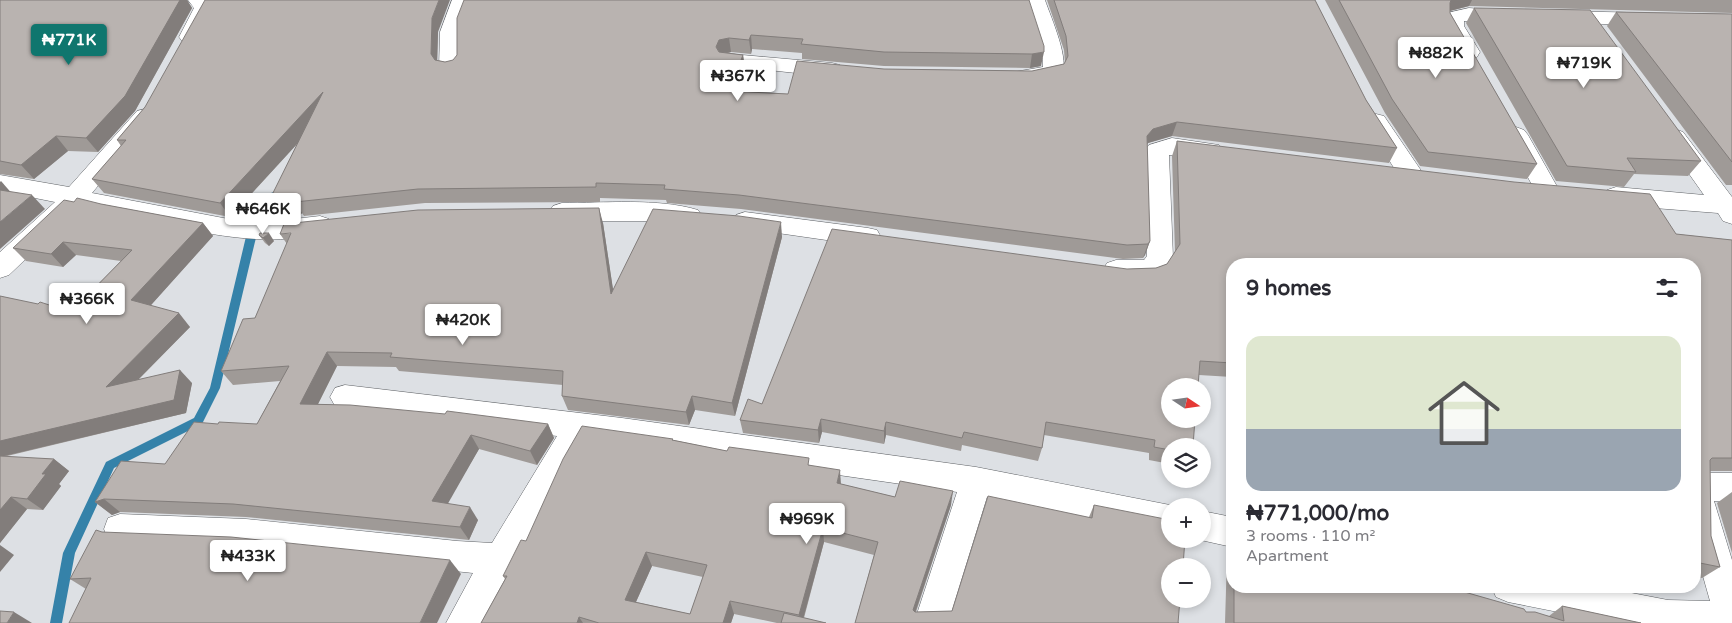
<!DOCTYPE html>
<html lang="en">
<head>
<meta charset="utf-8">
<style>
  body { margin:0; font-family:"Varela Round",sans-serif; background:#f7f7f7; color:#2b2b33; height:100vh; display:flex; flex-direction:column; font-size:19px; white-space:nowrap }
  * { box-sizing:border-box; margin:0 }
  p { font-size:16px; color:#7c7c81 }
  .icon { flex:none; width:28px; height:28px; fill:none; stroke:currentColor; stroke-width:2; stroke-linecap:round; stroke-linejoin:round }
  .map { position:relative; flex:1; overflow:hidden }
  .details { position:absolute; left:1226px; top:258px; width:475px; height:335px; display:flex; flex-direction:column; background:#fff; border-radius:20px; box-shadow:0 2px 8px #0003 }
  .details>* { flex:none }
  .needle { width:32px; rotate:103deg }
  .controls { position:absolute; left:1161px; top:378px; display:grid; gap:10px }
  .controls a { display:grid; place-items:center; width:50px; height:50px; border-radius:50%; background:#fff; box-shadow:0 2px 8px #0003; font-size:25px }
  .price { position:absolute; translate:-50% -42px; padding:0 11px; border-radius:5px; background:#fff; color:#222; font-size:16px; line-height:32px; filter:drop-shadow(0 1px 2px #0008) }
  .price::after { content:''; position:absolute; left:50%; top:30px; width:15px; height:11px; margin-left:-8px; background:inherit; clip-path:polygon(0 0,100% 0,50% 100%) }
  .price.active { background:#0f766e; color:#fff }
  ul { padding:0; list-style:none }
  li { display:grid; align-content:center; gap:10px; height:265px; padding:0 20px }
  li span { display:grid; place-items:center; height:155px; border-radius:15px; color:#555 }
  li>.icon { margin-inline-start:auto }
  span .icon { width:90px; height:90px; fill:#fffc; stroke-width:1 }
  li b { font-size:21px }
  h2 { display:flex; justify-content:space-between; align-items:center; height:60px; padding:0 20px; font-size:21px }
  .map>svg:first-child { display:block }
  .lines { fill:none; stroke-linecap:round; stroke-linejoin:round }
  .stream { fill:#3582a9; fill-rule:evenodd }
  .minor-casing { stroke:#606367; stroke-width:1 }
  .minor { fill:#fff; fill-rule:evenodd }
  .wall { fill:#9f9a97; fill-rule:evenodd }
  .shaded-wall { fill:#827d7b }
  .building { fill:#b9b3b0; stroke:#827d7b; fill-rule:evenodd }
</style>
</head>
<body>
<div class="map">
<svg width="1732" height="623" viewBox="0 0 1732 623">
  <rect width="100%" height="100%" fill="#dde0e4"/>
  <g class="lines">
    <polygon class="stream" points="274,192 278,195 259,225 220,388 202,424 114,468 75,553 62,623 50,623 63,553 106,462 194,418 210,388 249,224 271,193"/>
    <defs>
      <g id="minor">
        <polygon points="188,0 209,0 215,7 196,41 189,43 182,41 179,37 194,8"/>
        <polygon points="452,0 472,0 460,32 461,68 458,73 450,75 442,73 439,68 440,32"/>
        <path d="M1025 0H1045C1051 18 1071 61 1061 77L1022 84 1014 82 1011 77 1014 72 1043 67V60Z"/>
        <path d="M1469 8 1516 12 1519 16 1516 20 1509 22 1464 21V26L1480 52 1477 57 1469 58 1461 57C1454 45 1438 26 1447 13Z"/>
        <polygon points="1559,11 1649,13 1656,15 1659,19 1656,23 1649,25 1559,23 1552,21 1549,17 1552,13"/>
        <polygon points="731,54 832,63 840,65 843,70 840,75 832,77 723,65 720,60 723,55"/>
        <path d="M145 109 153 111 156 116 92 193 239 221H277L320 216 329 219 333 225 329 231C277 247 226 237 174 227 142 221 111 215 80 207L9 275 0 278V252L55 202 0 191V175L69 187 137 111Z"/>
        <polygon points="1376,114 1384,116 1420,169 1423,175 1420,181 1411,183 1402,181 1365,121 1368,116"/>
        <polygon points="1516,127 1524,130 1528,135 1559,190 1556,196 1547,198 1538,196 1535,190 1504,135 1508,130"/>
        <polygon points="1675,129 1683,132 1732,197 1732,224 1723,221 1718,213 1616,205 1607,202 1604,196 1607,190 1616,187 1704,195 1663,137 1667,132"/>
        <polygon points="1172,138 1219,145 1223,151 1219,157 1211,159 1169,155 1173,258 1160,277 1151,280 1116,280 1107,277 1103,270 1107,263 1116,260 1144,260 1147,256 1145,150 1149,145"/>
        <path d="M562 203C603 203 659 198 698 210L702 216 698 222 689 225 643 221H562L553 218 549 212 553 206Z"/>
        <polygon points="745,212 868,228 877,230 881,237 877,244 868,246 736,227 732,221 736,215"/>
        <polygon points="345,385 622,418 976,467 1175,506 1170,506 1170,534 987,497 948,623 914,623 957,492 587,439 482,623 446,623 473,573 246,549 120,544 108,540 104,529 108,518 120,514 246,519 457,541 492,543 557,436 345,409 335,406 330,397 335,388"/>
        <polygon points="1695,473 1732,473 1732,501 1714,501 1732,560 1732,623 1613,623 1508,602 1496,597 1491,586 1595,586 1668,600 1710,601 1695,548"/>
        <polygon points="1202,511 1232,517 1232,547 1196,539 1202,539"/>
      </g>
    </defs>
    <use href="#minor" class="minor-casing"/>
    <use href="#minor" class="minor"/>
  </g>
  <g class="wall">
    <polygon points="0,0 187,0 192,8 135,111 98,152 68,151 34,179 0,174"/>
    <polygon points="1029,0 1041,66 1030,68 884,66 802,59 802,53 752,49 751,54 731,52 728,53 743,55 745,69 736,91 788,94 884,69 1032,71 1064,64 1065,63 1064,50 1047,0 1315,0 1366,100 1397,148 1389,163 1172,136 1148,143 1147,144 1150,241 1145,255 1143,258 1123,259 741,209 667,203 666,200 600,198 600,202 425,203 304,216 302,213 298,217 277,219 267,205 298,143 230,217 104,193 92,179 121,146 117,140 145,107 438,32 437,60 445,62"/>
    <polygon points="1325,0 1732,0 1732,13 1469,6 1450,11 1450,13 1537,164 1527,179 1420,166 1385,113"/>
    <polygon points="1474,8 1701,161 1688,176 1634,174 1624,187 1556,181 1466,23"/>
    <polygon points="1616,12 1732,14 1732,185 1726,185 1607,26"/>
    <polygon points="1177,141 1676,234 1732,240 1732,471 1710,471 1711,536 1720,567 1702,578 1695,577 1695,264 1232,264 1232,474 1229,474 1232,377 1199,375 1170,446 1170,464 1149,460 1149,453 1044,435 1042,448 1038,461 962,445 961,451 886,435 884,444 822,432 819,443 743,433 740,420 762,404 1127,269 1156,268 1167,264 1175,252 1172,156"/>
    <polygon points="101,204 203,223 213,236 150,306 190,327 139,379 192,383 186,413 3,457 54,459 69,471 59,484 61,486 43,510 27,509 0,543 0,296 71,312 121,261 76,255 63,267 26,261 13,248"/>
    <polygon points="603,223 613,290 782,237 735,416 695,410 689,425 568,410 562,396 563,385 399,371 396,367 337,366 318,404 548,424 554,438 537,465 479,449 447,503 478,520 469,540 246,517 120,512 112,515 95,502 165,464 218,424 257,424 280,381 233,385 221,371 255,318 287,244 280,234"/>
    <polygon points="259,235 274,241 269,246 265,243"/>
    <path d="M673 439V440L727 451 810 465 841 484 895 497 951 505 916 612 952 611 1089 517 1094 505 1170 599 855 623 874 555 824 542 804 618 826 623H777L734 614 731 623H481L505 579 503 576 526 541ZM652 566 703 577 690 614 636 602Z"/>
    <polygon points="1732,492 1732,553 1717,503"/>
    <polygon points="102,532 461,574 86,589 70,579"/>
    <polygon points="1232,547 1232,586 1460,586 1461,591 1526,612 1549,616 1562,606 1641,623 1225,623 1227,556"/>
    <polygon points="1627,586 1643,586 1639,589"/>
  </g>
  <g class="shaded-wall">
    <polygon points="180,0 187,0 192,8 135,111 98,152 86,138"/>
    <polygon points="439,0 450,0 438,32 437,68 431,54 432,18"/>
    <polygon points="1451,0 1472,0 1469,6 1446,12 1442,17"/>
    <polygon points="751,35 752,49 751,54 749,40"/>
    <polygon points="729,38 731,52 721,54 716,47 719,40"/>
    <polygon points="1044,52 1041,66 1030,68 1032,54"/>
    <polygon points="743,55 745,69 731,105 729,91"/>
    <polygon points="323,92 331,107 230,217 220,203"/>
    <polygon points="1177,122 1172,136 1148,143 1143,150 1147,136 1153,129"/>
    <polygon points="56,136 68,151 34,179 21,165"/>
    <polygon points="1,181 14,196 0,197 0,182"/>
    <polygon points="298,193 295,202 302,213 298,217 289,202"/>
    <polygon points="32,195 45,209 0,249 0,222"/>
    <polygon points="599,208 603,223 616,309 611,294"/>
    <polygon points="781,222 782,237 735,416 732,403"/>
    <polygon points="203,223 213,236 143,314 131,300"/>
    <polygon points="269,233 274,241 269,246 263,238"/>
    <polygon points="1150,241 1145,255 1143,258 1148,244"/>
    <polygon points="63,242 76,255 63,267 51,254"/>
    <polygon points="179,313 190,327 119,399 106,387"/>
    <polygon points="327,352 337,366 311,418 300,404"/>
    <polygon points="180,370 192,383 186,413 0,457 0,441"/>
    <polygon points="692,396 695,410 689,425 686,412"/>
    <polygon points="821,419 822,432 819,443 818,430"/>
    <polygon points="886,422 886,435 884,444 884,431"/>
    <polygon points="548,424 554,438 537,465 530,451"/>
    <polygon points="471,435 479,449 442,514 432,501"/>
    <polygon points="54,459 69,471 59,484 61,486 43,510 27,499 42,474"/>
    <polygon points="840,470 841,485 837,483"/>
    <polygon points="953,491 951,505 912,622 913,610"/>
    <polygon points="11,497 27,509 0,543 0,510"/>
    <polygon points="104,499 120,512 112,515 95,502"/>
    <polygon points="470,507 478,520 469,540 460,527"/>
    <polygon points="823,528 824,542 802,623 800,623 799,615"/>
    <polygon points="0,545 14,555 0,572"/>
    <polygon points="646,552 652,566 631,613 625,600"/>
    <polygon points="450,560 461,574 437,623 420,623"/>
    <polygon points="730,601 734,614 731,623 723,623"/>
    <polygon points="14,612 32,623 7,623"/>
    <polygon points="579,617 583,623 577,623"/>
  </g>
  <g class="building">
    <polygon points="0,0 180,0 125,96 86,138 56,136 21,165 0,161"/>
    <polygon points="205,0 439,0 432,18 431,54 435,60 445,62 453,60 457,55 457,18 464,0 1029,0 1044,46 1044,52 1032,54 884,52 801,44 803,39 751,35 749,40 729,38 719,40 716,47 719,52 743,55 729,91 788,94 797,61 884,69 1032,71 1064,64 1068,56 1066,36 1054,0 1315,0 1366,100 1397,148 1177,122 1153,129 1147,136 1150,241 1148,244 1127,245 739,195 664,189 665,185 596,183 596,187 418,189 295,202 298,193 289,202 267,205 323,92 220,203 92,179 126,140 117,140 145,107"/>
    <polygon points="1339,0 1451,0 1450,3 1450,13 1537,164 1428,152 1392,99"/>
    <polygon points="1474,8 1590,10 1701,161 1627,158 1636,172 1567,166"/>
    <polygon points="1616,12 1732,14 1732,162"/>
    <polygon points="1177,141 1514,182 1650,194 1676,234 1732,240 1732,458 1712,458 1710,460 1711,536 1720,567 1695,562 1695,264 1232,264 1232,363 1200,361 1198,386 1170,386 1170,419 1195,419 1193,446 1170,446 1170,450 1154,447 1155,440 1046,422 1042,448 964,432 962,438 886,422 884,431 821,419 818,430 740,420 748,399 762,404 832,229 1127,269 1156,268 1167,264 1180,244"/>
    <polygon points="0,190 32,195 0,222"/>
    <polygon points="77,198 101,204 203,223 131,300 179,313 106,387 180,370 174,400 0,441 0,296 38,304 40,302 71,312 132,250 63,242 51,254 13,248 64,200 74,202"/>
    <polygon points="599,208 611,294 653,209 739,216 781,222 732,403 692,396 686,412 562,396 563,371 390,357 392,353 327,352 300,404 350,405 445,414 447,411 548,424 530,451 471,435 432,501 470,507 460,527 233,504 104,499 95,502 121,461 165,464 194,422 218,424 219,422 257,424 289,366 221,371 243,319 255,318 291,233 280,234 284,224 418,210"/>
    <polygon points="260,233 269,233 263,238 259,235"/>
    <path d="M582 426 673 439 672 440 727 451 729 447 809 458 808 465 840 470 837 483 895 497 900 481 953 491 913 610 915 612 952 611 988 496 1092 518 1094 505 1170 520V539H1185L1183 566H1170V599H1180L1178 623H1179H855L878 542 823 528 799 615 730 601 723 623H599L579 617 577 623H481L507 576H503L521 540 526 541 563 459ZM646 552 707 565 690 614 625 600Z"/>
    <polygon points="0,456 54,459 42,474 46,474 27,499 11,497 0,510"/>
    <polygon points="96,530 102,532 231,537 450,560 420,623 69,623 91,578 70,579"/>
    <polygon points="1234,586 1460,586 1461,591 1524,609 1526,612 1535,612 1564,621 1562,606 1641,623 1234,623"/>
    <polygon points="0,611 14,612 7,623 0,623"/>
    <polygon points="784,613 826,623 781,623"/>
  </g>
</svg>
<div class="controls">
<a><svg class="needle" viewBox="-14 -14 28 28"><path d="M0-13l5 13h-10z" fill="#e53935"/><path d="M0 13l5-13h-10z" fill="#7c7c81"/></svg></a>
<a><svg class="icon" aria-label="layers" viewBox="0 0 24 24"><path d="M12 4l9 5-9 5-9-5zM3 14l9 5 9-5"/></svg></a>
<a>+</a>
<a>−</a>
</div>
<b class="price active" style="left:69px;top:66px">₦771K</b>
<b class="price" style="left:1436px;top:79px">₦882K</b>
<b class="price" style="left:1584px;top:89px">₦719K</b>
<b class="price" style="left:738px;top:102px">₦367K</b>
<b class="price" style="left:263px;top:235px">₦646K</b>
<b class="price" style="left:87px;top:325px">₦366K</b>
<b class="price" style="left:463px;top:346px">₦420K</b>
<b class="price" style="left:807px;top:545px">₦969K</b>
<b class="price" style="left:248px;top:582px">₦433K</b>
<section class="details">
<h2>9 homes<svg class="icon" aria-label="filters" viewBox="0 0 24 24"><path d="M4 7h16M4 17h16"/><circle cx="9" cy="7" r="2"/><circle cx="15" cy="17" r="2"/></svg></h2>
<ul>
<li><span style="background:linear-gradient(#dfe7d0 60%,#9aa5b1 0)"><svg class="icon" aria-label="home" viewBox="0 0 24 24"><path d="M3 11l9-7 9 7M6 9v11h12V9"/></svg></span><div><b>₦771,000/mo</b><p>3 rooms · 110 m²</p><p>Apartment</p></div></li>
</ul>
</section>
</div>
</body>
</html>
